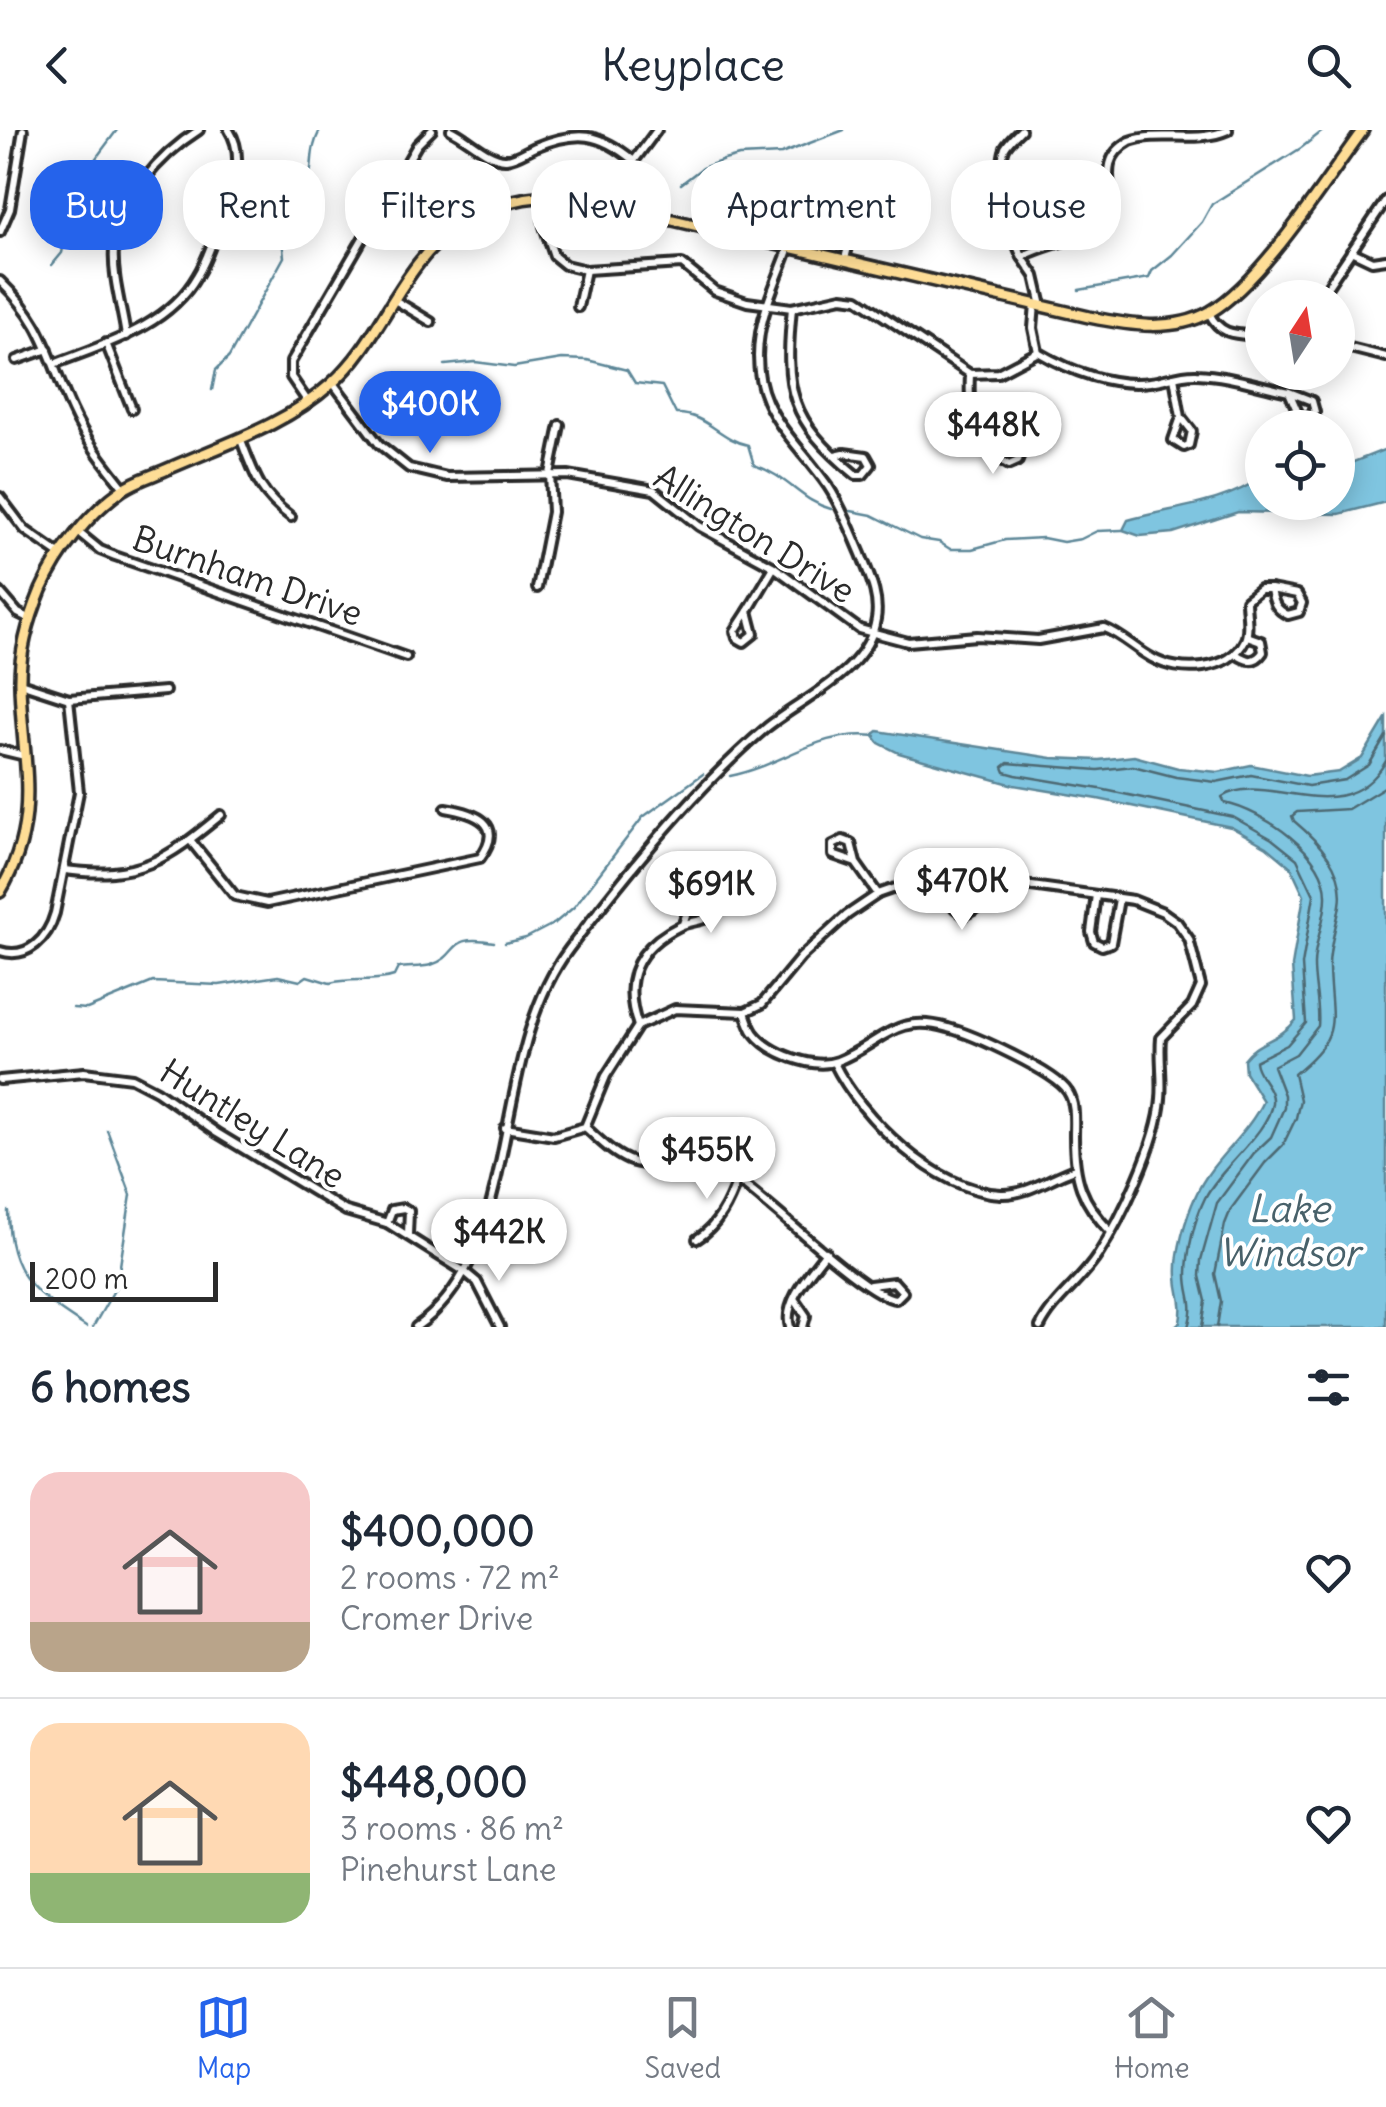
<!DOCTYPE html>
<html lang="en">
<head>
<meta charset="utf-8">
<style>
  body { margin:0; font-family:Delius,sans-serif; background:#f6f6f7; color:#1f2937; height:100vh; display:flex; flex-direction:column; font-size:38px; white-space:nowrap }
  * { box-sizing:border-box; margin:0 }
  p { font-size:32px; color:#747a83 }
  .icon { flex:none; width:55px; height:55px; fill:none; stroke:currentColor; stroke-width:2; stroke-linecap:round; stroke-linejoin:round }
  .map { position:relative; height:1197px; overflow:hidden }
  .panel { display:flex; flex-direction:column; background:#fff; flex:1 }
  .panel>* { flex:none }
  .banner { position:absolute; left:30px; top:30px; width:1328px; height:90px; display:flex; gap:20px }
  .needle { width:65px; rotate:12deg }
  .buttons { position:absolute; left:1245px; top:150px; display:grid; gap:20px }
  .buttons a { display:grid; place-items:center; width:110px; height:110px; border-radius:50%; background:#fff; box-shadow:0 5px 25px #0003; font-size:50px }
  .scale { position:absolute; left:30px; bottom:25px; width:188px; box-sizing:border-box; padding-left:10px; border:5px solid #2b2b2b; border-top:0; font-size:28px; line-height:35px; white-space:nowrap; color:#2b2b2b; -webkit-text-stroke:8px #fff; paint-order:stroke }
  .price { position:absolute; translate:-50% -85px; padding:0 22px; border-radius:35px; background:#fff; color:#222; font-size:32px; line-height:65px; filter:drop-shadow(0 2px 5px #0008) }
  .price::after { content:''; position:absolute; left:50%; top:60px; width:30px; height:22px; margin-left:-15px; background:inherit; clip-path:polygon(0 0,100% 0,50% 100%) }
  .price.current { background:#2563eb; color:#fff }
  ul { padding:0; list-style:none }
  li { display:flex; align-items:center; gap:30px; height:250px; padding:0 30px }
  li+li { border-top:2px solid #e0e1e3 }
  li span { display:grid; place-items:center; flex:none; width:280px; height:200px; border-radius:30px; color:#555 }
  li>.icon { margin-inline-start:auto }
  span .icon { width:120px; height:120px; fill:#fffc; stroke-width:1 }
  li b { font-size:42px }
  h2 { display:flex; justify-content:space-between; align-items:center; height:120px; padding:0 30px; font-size:42px }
  .chip { padding:0 35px; border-radius:40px; background:#fff; box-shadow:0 5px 25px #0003; font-size:35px; line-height:90px }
  .chip.current { background:#2563eb; color:#fff }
  header { display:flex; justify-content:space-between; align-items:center; height:130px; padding:0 30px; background:#fff; font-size:45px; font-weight:600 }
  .dock { display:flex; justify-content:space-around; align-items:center; height:140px; border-top:2px solid #e0e1e3; background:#fff; font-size:28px; color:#747a83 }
  .dock a { display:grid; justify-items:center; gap:5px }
  .dock .current { color:#2563eb }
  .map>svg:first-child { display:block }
  .water { fill:#7fc5e0; stroke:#5d8798; stroke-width:2.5 }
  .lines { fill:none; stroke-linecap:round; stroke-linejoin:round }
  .shore { stroke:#4d6973; stroke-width:2.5 }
  .stream { stroke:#5d8798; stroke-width:2.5 }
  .minor-casing { stroke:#2b2b2b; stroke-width:14 }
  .major-casing { stroke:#2b2b2b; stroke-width:16 }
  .minor { stroke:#fff; stroke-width:6 }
  .major { stroke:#fedd96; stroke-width:9 }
  .labels { text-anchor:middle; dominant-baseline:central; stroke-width:8; stroke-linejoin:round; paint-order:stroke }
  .street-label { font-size:35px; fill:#2b2b2b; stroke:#fff }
  .water-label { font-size:38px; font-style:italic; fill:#48616a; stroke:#fff }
</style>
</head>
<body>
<header><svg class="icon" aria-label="back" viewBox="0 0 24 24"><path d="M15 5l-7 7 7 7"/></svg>Keyplace<svg class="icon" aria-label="search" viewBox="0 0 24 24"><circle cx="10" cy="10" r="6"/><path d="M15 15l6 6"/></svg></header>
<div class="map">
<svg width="1386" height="1197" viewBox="0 0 1386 1197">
  <rect width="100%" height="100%" fill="#fff"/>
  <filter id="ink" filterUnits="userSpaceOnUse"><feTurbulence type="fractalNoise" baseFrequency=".01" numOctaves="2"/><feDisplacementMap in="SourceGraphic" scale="20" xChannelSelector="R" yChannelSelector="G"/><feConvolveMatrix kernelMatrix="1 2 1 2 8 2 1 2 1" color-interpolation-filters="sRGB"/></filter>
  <g filter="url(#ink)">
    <g class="water">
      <path d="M1386 319V372L1339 384 1238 382 1173 403 1140 406 1123 400 1128 390C1174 377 1222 375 1262 347V372H1338V338Z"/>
      <path d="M1386 588V1197H1174L1180 1192C1184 1170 1178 1167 1177 1147 1175 1123 1186 1087 1196 1065 1212 1029 1247 1006 1263 971L1245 942 1244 929C1258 910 1278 912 1296 890L1292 836 1304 765 1291 737 1267 717 1231 697 1098 669 1014 655 945 636 899 623 879 613 873 605 878 601 1052 628 1099 630 1134 626 1178 638 1218 642 1251 635 1307 646 1339 642 1362 628Z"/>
    </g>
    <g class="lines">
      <g class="shore">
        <path d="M1188 1197C1196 1171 1187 1167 1187 1144 1187 1121 1195 1088 1205 1068 1219 1039 1269 1002 1272 973 1274 957 1256 946 1255 931L1287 915 1306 893 1302 835 1314 765 1297 729 1272 709 1233 687 1100 659 1016 645 1005 642 1003 637 1008 633 1098 640 1133 636 1176 647 1216 652 1251 645 1308 656 1345 650 1369 635 1386 606"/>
        <path d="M1202 1197 1206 1171 1200 1146 1201 1130 1217 1073 1254 1023 1271 1007 1284 978V965L1273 936 1296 924 1318 896C1320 876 1314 856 1314 835 1314 812 1326 790 1326 767 1327 723 1262 681 1225 673L1222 667C1266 639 1344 704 1386 631"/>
        <path d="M1217 1197 1221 1171 1215 1144 1225 1094 1231 1079 1265 1033 1283 1015 1296 988 1300 970 1294 944C1345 904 1330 892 1329 836 1329 815 1337 795 1340 775 1346 740 1318 711 1294 691L1292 686 1297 682 1348 679 1386 656"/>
      </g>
      <g class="stream">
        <polyline points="681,54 702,38 724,30 739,26 781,24 844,0"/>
        <polyline points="52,135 62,123 76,55 117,0"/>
        <polyline points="1079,160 1149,148 1152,141 1172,125 1202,92 1212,74 1301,18 1324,0"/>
        <path d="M445 235 475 232 514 237 562 229 587 230 627 240 635 253 662 256 676 284C706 283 719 309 748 315L754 335C788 346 802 372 831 379"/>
        <path d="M212 260 216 240 229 227 284 127 282 109C299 91 293 84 301 64 303 59 308 55 309 49 314 31 309 22 320 0"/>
        <polyline points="851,381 872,385 920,409 939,412 950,419 972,419 1005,410 1043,408 1063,412 1081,409 1097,401 1122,400"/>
        <path d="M730 646C782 636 818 599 876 606"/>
        <polyline points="505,813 526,808 555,793 574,777 643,687 703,644"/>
        <path d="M73 878 87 879 153 852 219 855 278 846 300 851 307 846 330 853C350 847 374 853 394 846L398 838C409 836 420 838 431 835 462 825 445 803 494 812"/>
        <path d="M8 1081C9 1146 34 1163 86 1197"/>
        <polyline points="93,1197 117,1155 131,1065 107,1000"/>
      </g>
      <defs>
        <g id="minor">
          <path d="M451 0C467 7 489 30 506 29 516 28 526 21 535 17 577 0 599 2 634 31"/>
          <path d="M1021 0C1015 6 1009 11 1005 18 996 41 1011 105 1022 127 1040 115 1101 104 1107 94 1122 67 1090 33 1130 11 1160 0 1197 14 1228 0"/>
          <polyline points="542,66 544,96 554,126 565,135 586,140 682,134 715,161 747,172 792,178 842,167 858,169 970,244 998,243 1038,222"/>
          <polyline points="617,76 634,31 657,0"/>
          <polyline points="0,102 10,79 23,0"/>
          <polyline points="1351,121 1372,131 1386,129"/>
          <polyline points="1022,127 1035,146 1042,176"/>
          <polyline points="845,129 859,73"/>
          <path d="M0 151C46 195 47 225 72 280 85 309 104 333 124 358"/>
          <polyline points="1320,168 1386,70"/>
          <polyline points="393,169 431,192"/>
          <path d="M1035 174 1033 198 1038 222C1070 241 1112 257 1150 252 1166 250 1181 243 1197 244 1228 245 1259 256 1289 262L1299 285 1306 287 1315 282 1312 271 1289 262"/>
          <polyline points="578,177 586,140"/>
          <path d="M792 178C784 260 789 290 856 345H863L871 335 866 326 844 323 835 325"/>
          <path d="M1209 183C1221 207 1237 204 1262 206"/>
          <path d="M126 206C122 178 112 147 114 119 117 71 161 24 199 0"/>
          <polyline points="106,213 132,279"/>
          <polyline points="1338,215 1386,227"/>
          <polyline points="17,230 48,219"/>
          <path d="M54 234C105 214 168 197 197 146 209 127 215 103 224 82 234 56 245 25 229 0"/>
          <path d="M970 244C968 283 972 314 1009 335L1018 331 1020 322 1009 318 991 323"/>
          <polyline points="1174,247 1181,287 1173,310 1184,317 1189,315 1192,301 1181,287"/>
          <path d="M333 253 379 314 409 338 447 347 568 345 654 360 699 396 774 437 859 499 908 512 977 506 1038 510 1104 498C1122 505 1135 519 1152 528 1179 544 1230 542 1245 510 1250 499 1246 483 1246 470L1260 459H1271C1273 472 1276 480 1288 485L1299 482 1302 473 1297 464 1271 459"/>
          <polyline points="308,272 291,247 291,232 417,15 432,0"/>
          <path d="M241 310C255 346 259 363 291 387"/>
          <polyline points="0,367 25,400 61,425"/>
          <polyline points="78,402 100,420 115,426 406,527"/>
          <polyline points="537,458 552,382 550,344 560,295"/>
          <polyline points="0,462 18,483 30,489"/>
          <polygon points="748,481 754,504 744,512 737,508 735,501"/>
          <polyline points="748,481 774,437"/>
          <path d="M1236 524C1246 531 1255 534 1263 522L1261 511 1247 506"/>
          <polyline points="20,553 69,569 165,561"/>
          <polyline points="0,620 25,626"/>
          <path d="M190 710 235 766 267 773 480 728C506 693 475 683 446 678"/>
          <polyline points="856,733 833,725 833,715 843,710 851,713 856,733 878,764"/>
          <path d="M65 740C139 750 166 730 221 685"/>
          <polyline points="957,747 955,778 964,785 977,778 981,749"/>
          <polyline points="1096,765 1091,802 1094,812 1102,816 1111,813 1119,769"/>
          <path d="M0 821C28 830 48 808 55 783L79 662 69 569"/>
          <path d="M745 882C747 888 750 898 754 903 769 923 813 940 837 931 881 914 895 882 948 898 972 904 1056 942 1068 962 1076 974 1074 992 1074 1006 1074 1048 1081 1072 1111 1102"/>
          <path d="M638 896C622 851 635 818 680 796 688 792 696 792 704 789L705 778 702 774 690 773 683 794"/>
          <path d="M834 933C861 988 936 1061 1001 1064 1029 1065 1050 1047 1075 1039"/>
          <polyline points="0,950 84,942 132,948 157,961 217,1003 346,1081 387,1093 465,1142 477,1152 500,1197"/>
          <path d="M585 997C598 1009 612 1023 628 1030 645 1037 665 1033 683 1034 703 1035 724 1042 741 1053 772 1074 867 1167 896 1169L903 1162 894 1152 870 1155"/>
          <path d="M505 998 554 1006 585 997 606 946 638 896 675 879 745 882 762 874 801 827 847 785 878 764 924 748 981 749 1133 770 1163 782 1177 792 1189 809 1201 856 1192 876 1161 908C1159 928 1163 949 1161 969 1158 1012 1121 1089 1098 1125 1081 1152 1054 1169 1040 1197"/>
          <polyline points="387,1093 392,1080 404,1078 409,1081 408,1104"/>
          <path d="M697 1109C718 1096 729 1073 737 1050"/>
          <polyline points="795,1170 806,1186 803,1197"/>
          <path d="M416 1197C525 1121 487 928 569 819 624 746 696 657 766 598 803 568 868 542 876 489 880 467 869 445 861 424 851 401 842 377 828 356 791 303 748 277 760 203 765 174 779 145 789 117"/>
          <path d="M790 1197C782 1172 812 1141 826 1122"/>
        </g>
        <path id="major" d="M0 762C43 690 22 633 20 555 19 523 29 489 41 460 58 422 88 384 122 360 136 350 155 345 170 338 227 313 284 296 331 254 383 209 400 133 459 95 494 72 533 63 574 67L1089 187C1129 195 1173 203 1210 182 1263 151 1325 51 1363 0"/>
      </defs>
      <use href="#minor" class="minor-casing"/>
      <use href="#major" class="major-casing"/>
      <use href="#minor" class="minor"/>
      <use href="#major" class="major"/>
    </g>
  </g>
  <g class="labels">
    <g class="street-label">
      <text transform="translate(755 403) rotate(32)">Allington Drive</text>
      <text transform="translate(248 445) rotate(19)">Burnham Drive</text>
      <text transform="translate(253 993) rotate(32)">Huntley Lane</text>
    </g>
    <g class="water-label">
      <text x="1289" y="1078">Lake<tspan x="1289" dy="44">Windsor</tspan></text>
    </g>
  </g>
</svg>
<div class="buttons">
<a><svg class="needle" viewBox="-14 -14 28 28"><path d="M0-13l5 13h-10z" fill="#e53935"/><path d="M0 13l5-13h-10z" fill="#747a83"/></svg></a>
<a><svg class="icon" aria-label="locate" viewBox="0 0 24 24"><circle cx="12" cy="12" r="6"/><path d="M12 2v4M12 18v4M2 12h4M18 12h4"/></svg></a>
</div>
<div class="scale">200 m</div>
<b class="price current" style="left:430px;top:326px">$400K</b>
<b class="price" style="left:993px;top:347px">$448K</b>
<b class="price" style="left:962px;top:803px">$470K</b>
<b class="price" style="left:711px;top:806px">$691K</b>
<b class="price" style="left:707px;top:1072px">$455K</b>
<b class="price" style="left:499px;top:1154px">$442K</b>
<div class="banner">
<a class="chip current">Buy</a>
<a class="chip">Rent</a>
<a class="chip">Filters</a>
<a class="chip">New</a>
<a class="chip">Apartment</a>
<a class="chip">House</a>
</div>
</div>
<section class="panel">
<h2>6 homes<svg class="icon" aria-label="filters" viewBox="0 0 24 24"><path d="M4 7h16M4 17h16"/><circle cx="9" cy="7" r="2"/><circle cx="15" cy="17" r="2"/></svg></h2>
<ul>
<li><span style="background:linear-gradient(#f6c9c9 75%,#b9a48a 0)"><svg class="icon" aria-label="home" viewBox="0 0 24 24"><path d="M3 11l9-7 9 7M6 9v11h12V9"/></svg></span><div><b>$400,000</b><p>2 rooms · 72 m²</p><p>Cromer Drive</p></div><svg class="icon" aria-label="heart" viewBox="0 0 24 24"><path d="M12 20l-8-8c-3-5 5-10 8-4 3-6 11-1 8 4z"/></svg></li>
<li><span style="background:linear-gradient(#ffd9b3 75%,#8fb573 0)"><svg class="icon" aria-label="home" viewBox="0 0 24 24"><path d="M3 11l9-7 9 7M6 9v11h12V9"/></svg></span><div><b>$448,000</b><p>3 rooms · 86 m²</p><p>Pinehurst Lane</p></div><svg class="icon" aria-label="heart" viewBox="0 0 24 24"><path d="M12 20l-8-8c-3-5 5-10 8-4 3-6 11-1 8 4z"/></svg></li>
</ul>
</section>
<nav class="dock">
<a class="current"><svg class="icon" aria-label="map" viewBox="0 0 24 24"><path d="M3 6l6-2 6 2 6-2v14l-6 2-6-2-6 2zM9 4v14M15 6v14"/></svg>Map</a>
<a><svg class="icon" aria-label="saved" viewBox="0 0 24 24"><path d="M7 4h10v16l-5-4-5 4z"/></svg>Saved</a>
<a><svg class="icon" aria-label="home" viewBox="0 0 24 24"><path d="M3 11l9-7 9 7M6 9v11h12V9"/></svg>Home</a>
</nav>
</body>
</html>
